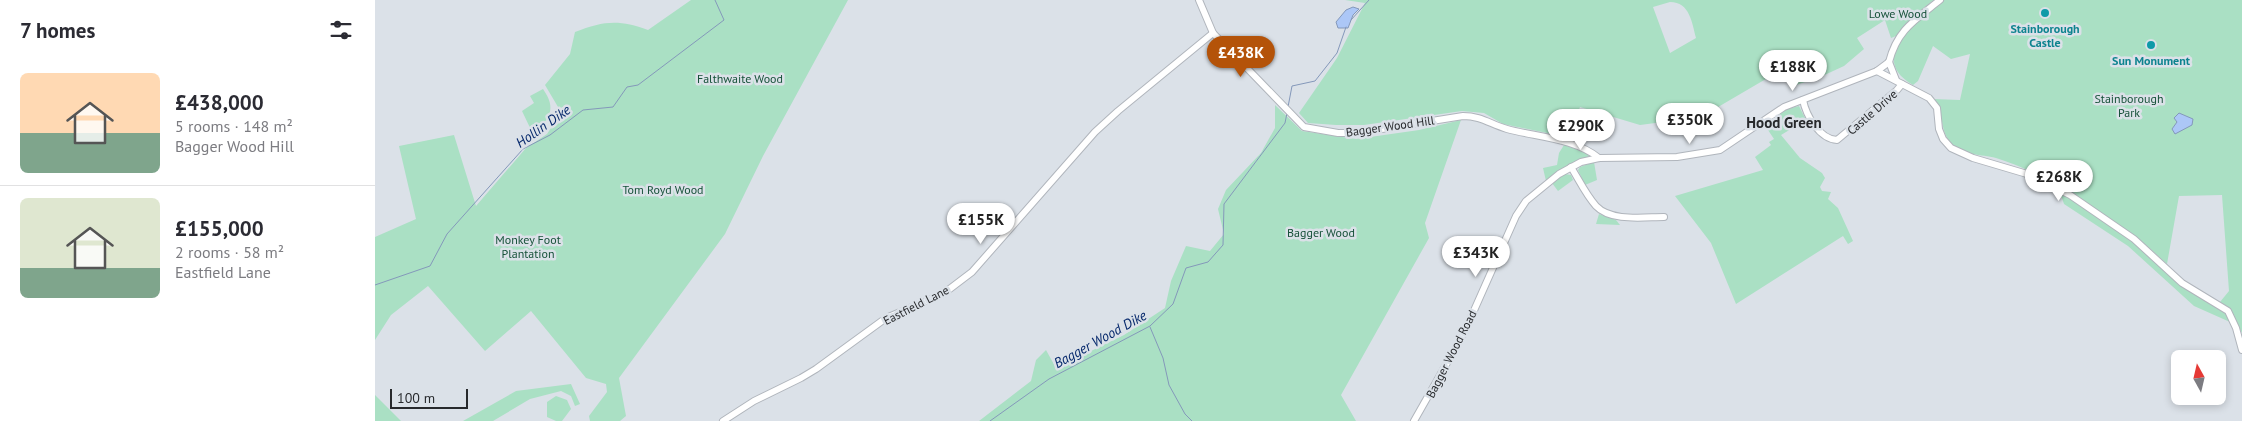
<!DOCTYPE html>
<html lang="en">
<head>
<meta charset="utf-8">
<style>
  body { margin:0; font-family:"PT Sans",sans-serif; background:#f2f2f3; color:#2b2b33; height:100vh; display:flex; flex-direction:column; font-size:19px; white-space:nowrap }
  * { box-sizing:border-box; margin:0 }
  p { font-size:16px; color:#7c7c81 }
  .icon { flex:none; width:28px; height:28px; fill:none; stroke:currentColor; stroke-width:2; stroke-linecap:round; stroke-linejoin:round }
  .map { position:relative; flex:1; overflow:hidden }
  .drawer { display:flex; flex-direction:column; background:#fff; width:375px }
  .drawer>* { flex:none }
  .needle { width:32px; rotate:352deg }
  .fabs { position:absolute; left:1796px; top:350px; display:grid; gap:10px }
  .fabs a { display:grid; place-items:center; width:55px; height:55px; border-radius:8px; background:#fff; box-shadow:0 2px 8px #0003; font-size:25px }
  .scale { position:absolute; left:15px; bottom:12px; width:78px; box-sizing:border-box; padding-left:5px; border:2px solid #27292c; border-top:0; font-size:14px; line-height:18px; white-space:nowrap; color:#27292c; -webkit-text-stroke:4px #dbe1e8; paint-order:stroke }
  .price { position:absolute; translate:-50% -42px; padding:0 11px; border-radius:18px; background:#fff; color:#222; font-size:16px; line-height:32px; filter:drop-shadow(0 1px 2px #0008) }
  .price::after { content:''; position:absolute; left:50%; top:30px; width:15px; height:11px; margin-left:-8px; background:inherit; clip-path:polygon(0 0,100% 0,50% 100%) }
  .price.current { background:#b45309; color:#fff }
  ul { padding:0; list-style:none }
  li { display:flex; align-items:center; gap:15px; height:125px; padding:0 20px }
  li+li { border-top:1px solid #e1e1e2 }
  li span { display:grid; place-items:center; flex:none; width:140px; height:100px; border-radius:8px; color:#555 }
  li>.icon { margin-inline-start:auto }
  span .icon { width:60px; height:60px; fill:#fffc; stroke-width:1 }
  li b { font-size:21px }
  h2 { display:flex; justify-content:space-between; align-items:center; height:60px; padding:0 20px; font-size:21px }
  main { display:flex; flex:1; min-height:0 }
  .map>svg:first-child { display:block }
  .green { fill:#aae0c4; fill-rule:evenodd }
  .water { fill:#acc7f7; stroke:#8498ba }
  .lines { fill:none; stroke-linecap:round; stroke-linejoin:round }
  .stream { stroke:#8498ba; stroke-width:1 }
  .minor-casing { stroke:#b0b5bc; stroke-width:8 }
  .minor { stroke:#fff; stroke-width:6 }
  .culture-dot { fill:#0f9aa8; stroke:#dbe1e8; stroke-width:2 }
  .labels { text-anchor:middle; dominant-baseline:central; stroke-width:5; stroke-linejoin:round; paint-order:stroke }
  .park-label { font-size:12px; fill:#165139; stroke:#dbe1e8 }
  .culture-label { font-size:12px; font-weight:bold; fill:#0d838f; stroke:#dbe1e8 }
  .street-label { font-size:12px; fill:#27292c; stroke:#dbe1e8 }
  .water-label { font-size:14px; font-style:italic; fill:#07296c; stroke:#dbe1e8 }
  .quarter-label { font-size:15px; font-weight:bold; fill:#27292c; stroke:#dbe1e8 }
</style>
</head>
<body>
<main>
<section class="drawer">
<h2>7 homes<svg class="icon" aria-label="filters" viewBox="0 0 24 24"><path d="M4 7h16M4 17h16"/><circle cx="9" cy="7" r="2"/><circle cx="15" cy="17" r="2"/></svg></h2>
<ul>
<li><span style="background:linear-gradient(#ffd9b3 60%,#7fa58c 0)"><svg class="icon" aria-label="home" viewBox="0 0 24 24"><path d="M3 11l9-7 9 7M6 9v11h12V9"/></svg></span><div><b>£438,000</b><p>5 rooms · 148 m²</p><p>Bagger Wood Hill</p></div></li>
<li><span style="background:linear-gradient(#dfe7d0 70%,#7fa58c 0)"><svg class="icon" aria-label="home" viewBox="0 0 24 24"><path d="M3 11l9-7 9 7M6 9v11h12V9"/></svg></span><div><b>£155,000</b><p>2 rooms · 58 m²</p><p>Eastfield Lane</p></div></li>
</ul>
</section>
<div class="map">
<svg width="1867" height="421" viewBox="0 0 1867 421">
  <rect width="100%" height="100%" fill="#dbe1e8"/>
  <g class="green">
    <path d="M316 0H473L388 156 350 234 244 378 251 416 245 421H215L214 416 232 392 231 384 211 378 156 311 110 351 53 286 16 315 0 340V237L41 219 24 146 79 135 101 206 151 148 172 134 186 112 170 85 195 54 200 32C228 21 244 19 273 30Z"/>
    <path d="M970 0H1559L1536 18 1521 36 1516 38 1510 20 1482 38 1489 49 1469 66 1443 78 1439 72 1427 75 1430 82 1415 87 1410 72 1396 76 1326 117 1265 125 1205 107 1192 140 1177 134 1128 124 1109 113 1087 111 989 125H961L933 123 924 113 962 58 990 3ZM1295 2C1315 2 1317 23 1321 38L1295 53 1278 7Z"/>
    <path d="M1569 0H1867V333L1855 309 1845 302 1854 291 1847 195 1804 196 1792 264 1771 245 1770 253 1805 285 1851 312 1855 322 1819 306 1753 246 1689 204 1686 195 1696 191C1672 179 1647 166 1621 158 1606 154 1589 156 1577 144 1563 130 1571 114 1558 99L1585 100 1595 54 1576 59 1558 46 1543 81 1538 85C1490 58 1544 19 1569 0Z"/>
    <path d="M168 89C182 109 175 119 158 134L147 111 159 103 155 96Z"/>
    <polygon points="900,105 927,131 981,139 1044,130 1086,120 1050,223 1054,238 966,395 981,421 604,421 656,381 661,360 671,350 681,368 749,335 790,308 796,281 811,246 835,251 849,234 843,209 851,190 886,153 900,128"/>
    <polygon points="1424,106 1431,120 1406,135 1425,158 1447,173 1450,178 1445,187 1447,191 1456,192 1453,199 1463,208 1478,241 1473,244 1468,236 1361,304 1336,243 1300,196 1388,170 1380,157 1396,145 1394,142 1399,139 1389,124 1412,109"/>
    <polygon points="1189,145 1212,153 1214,156 1171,181 1168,168 1182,165 1184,153"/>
    <polygon points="1219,162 1222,180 1210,185 1203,170 1205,167"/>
    <polygon points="1190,174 1196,175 1198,180 1183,191 1177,183"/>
    <polygon points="1224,214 1241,220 1245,225 1221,224"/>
    <polygon points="196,384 205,404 200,406 196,396 186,391 155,399 118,421 88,421 141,391"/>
    <polygon points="0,395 26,421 0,421"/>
    <polygon points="181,396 192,400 196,409 187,421 181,421 172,417 172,402"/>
  </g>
  <g class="water">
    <polygon points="978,7 984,9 978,15 973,28 963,28 961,22 971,10"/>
    <polygon points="1804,113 1818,119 1817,125 1800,134 1797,129 1802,122 1799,118"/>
  </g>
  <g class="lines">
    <g class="stream">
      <polyline points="976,20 994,0"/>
      <polyline points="913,107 917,86 940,81 962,53 971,27"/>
      <polyline points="0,285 55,266 72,234 148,149 175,135 208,110 238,107 252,87 263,85 349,20 340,0"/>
      <polyline points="775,327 788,358 794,385 810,414 817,421"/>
      <polyline points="615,421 674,379 775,326 798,304 811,268 833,262 848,245 849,204 910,123 912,113"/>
    </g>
    <defs>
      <g id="minor">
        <path d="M824 0 838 33 929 127 963 133H982L1088 116C1106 116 1115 124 1132 129 1161 137 1199 138 1224 158"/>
        <path d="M1514 62C1522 30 1540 20 1565 0"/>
        <polyline points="1514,62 1521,80"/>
        <polyline points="1502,71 1554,98 1562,108 1564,129 1568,139 1576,148 1598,158 1652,174 1695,195 1759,239 1807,283 1853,311 1861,328 1867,350"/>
        <path d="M1428 100C1431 115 1444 139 1462 140L1522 90 1527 84"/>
        <path d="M1196 167C1204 180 1211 195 1221 206 1236 222 1269 217 1289 217"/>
        <polyline points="348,421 379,401 426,378 441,369 511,318 568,294 597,272 720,132 743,111 838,33"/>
        <polyline points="1039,421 1089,333 1141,216 1151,201 1184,174 1206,162 1224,158 1302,157 1345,150 1409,107 1502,71 1514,62"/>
      </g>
    </defs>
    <use href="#minor" class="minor-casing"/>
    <use href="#minor" class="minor"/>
  </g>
  <g class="culture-dot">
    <circle cx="1670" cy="13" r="5"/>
    <circle cx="1776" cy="45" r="5"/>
  </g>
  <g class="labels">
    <g class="park-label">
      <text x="1523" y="13">Lowe Wood</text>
      <text x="365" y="78">Falthwaite Wood</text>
      <text x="1754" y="98">Stainborough<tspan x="1754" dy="14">Park</tspan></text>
      <text x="288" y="189">Tom Royd Wood</text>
      <text x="946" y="232">Bagger Wood</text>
      <text x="153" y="239">Monkey Foot<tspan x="153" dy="14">Plantation</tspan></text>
    </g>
    <g class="culture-label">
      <text x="1670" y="28">Stainborough<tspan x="1670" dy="14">Castle</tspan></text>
      <text x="1776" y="60">Sun Monument</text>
    </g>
    <g class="street-label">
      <text transform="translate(1497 112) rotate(-41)">Castle Drive</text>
      <text transform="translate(1015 126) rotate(-8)">Bagger Wood Hill</text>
      <text transform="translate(541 305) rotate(-27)">Eastfield Lane</text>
      <text transform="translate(1076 354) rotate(-63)">Bagger Wood Road</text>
    </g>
    <g class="water-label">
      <text transform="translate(168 126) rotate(-35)">Hollin Dike</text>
      <text transform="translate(725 339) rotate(-29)">Bagger Wood Dike</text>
    </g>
    <g class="quarter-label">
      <text x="1409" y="122">Hood Green</text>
    </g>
  </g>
</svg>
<div class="fabs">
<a><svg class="needle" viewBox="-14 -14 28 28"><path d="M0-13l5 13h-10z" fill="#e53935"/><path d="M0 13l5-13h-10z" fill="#7c7c81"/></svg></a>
</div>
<div class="scale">100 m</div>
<b class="price current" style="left:866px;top:78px">£438K</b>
<b class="price" style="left:1418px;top:92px">£188K</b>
<b class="price" style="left:1315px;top:145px">£350K</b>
<b class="price" style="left:1206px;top:151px">£290K</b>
<b class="price" style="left:1684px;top:202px">£268K</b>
<b class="price" style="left:606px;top:245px">£155K</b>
<b class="price" style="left:1101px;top:278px">£343K</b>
</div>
</main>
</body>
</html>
